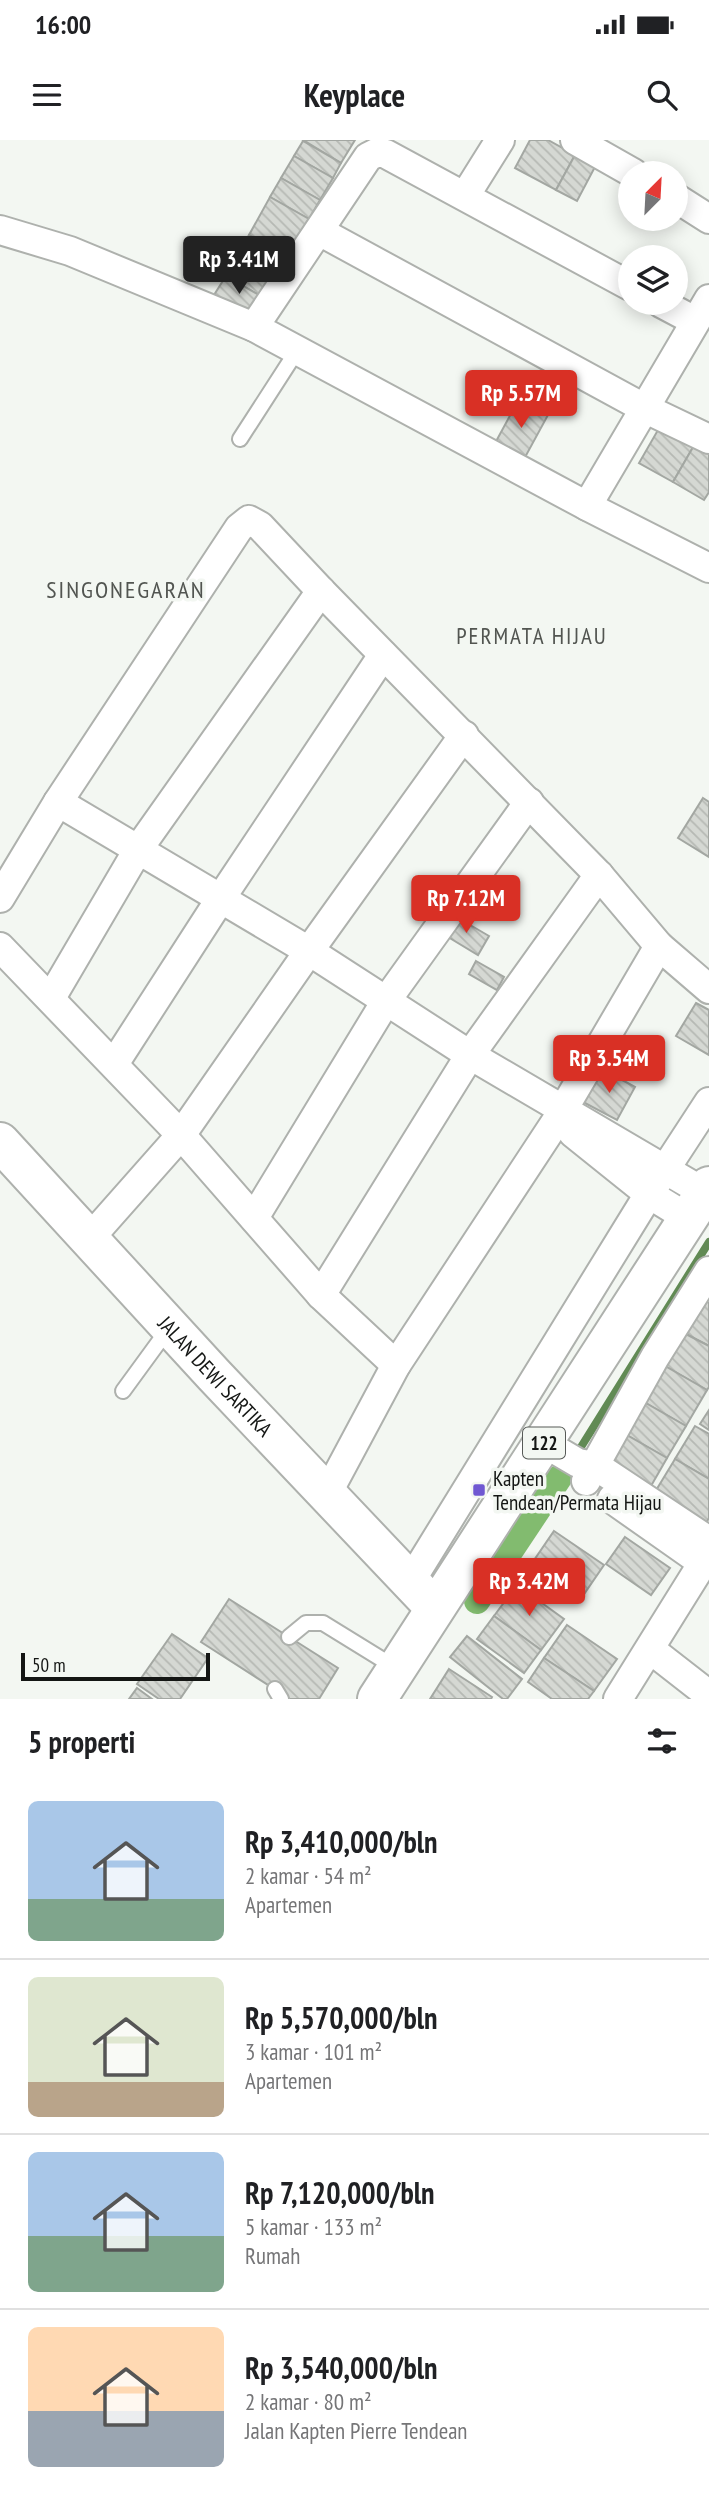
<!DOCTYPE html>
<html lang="id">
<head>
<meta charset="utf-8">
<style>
  body { margin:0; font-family:"PT Sans Narrow",sans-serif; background:#f6f6f6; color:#202124; height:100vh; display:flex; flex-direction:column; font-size:26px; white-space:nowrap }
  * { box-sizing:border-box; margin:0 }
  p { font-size:23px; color:#757577 }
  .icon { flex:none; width:38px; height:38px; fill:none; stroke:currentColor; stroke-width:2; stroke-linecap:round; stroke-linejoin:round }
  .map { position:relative; height:1559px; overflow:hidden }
  .side { display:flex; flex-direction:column; background:#fff; flex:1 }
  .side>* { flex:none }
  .needle { width:46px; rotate:24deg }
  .tools { position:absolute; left:618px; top:21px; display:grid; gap:14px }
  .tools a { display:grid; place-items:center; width:70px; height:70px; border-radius:50%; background:#fff; box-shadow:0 4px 18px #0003; font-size:35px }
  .scale { position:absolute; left:21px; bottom:18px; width:189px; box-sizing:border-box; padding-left:7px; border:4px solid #141614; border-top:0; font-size:19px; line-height:24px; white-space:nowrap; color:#141614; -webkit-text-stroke:5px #f3f7f2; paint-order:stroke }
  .price { position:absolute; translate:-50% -60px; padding:0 16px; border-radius:7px; background:#d93025; color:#fff; font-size:23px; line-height:46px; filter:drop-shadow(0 2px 4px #0008) }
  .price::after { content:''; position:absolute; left:50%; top:42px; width:21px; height:16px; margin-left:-10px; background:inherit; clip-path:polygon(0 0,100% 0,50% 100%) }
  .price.on { background:#222; color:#fff }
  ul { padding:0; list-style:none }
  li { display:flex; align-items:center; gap:21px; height:175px; padding:0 28px }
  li+li { border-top:2px solid #e0e0e0 }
  li span { display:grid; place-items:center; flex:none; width:196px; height:140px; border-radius:10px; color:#555 }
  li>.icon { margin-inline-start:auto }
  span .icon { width:84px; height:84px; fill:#fffc; stroke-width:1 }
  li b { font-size:30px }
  h2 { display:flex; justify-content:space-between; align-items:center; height:84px; padding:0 28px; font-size:30px }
  .status { display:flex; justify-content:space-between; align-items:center; height:49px; padding:0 35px; background:#fff; direction:ltr }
  .status svg { height:19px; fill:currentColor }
  header { display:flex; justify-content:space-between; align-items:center; height:91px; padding:0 28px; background:#fff; font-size:32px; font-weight:700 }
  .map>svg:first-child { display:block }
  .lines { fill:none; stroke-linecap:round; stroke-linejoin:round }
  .stream { stroke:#618a54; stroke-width:8 }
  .canal { stroke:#82bb6f; stroke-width:26 }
  .building { fill:url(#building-back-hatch); stroke:#a3a7a2; stroke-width:2 }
  .lane-casing { stroke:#aeb1ad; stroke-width:18 }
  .street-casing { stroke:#aeb1ad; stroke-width:32 }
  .secondary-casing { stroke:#aeb1ad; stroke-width:42 }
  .primary-casing { stroke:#aeb1ad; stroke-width:42 }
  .lane { stroke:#fff; stroke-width:14 }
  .street { stroke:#fff; stroke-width:28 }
  .secondary { stroke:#fff; stroke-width:38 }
  .primary { stroke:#fff; stroke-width:38 }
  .poi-dot { fill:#7058d2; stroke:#f3f7f2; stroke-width:2.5 }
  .labels { text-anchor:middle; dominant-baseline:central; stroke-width:7; stroke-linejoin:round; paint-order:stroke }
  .shield { fill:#f3f7f2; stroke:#575a57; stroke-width:2 }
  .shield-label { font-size:19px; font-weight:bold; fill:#141614 }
  .street-label { font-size:21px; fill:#141614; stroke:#f3f7f2 }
  .poi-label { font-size:21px; fill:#141614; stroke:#f3f7f2; text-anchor:start }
  .neighbourhood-label { font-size:23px; letter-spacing:2px; fill:#525551; stroke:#f3f7f2 }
  .quarter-label { font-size:24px; letter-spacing:2px; fill:#525551; stroke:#f3f7f2 }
</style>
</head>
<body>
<div class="status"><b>16:00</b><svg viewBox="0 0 49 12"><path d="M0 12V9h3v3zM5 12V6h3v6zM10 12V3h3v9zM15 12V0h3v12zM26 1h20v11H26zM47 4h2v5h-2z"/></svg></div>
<header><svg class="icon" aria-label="menu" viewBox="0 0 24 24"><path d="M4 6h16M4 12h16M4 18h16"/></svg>Keyplace<svg class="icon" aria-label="search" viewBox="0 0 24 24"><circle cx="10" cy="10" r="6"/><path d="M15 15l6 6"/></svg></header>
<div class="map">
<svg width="709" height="1559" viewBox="0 0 709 1559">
  <defs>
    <pattern id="building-back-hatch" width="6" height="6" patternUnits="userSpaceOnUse" patternTransform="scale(1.75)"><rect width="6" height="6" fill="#d5d8d3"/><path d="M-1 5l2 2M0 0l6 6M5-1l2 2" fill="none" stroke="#b6b9b4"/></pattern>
  </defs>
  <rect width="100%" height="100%" fill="#f3f7f2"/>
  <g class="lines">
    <polyline class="stream" points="581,1307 709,1102"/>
    <polyline class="canal" points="477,1461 559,1338"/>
  </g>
  <g class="building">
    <polygon points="303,0 355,0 341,23"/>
    <polygon points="530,0 548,0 575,15 556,50 515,28"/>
    <polygon points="303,1 341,23 333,38 294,16"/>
    <polygon points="575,15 596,25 577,61 556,50"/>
    <polygon points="294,16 333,38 320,60 281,38"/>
    <polygon points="281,38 320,60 309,79 270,57"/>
    <polygon points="270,57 309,79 287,117 249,95"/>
    <polygon points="249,95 287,117 272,143 234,121"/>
    <polygon points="234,121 272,143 264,158 226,136"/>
    <polygon points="226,136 264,158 253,177 214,155"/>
    <polygon points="519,259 548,275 523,321 494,305"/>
    <polygon points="662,283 696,302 673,342 639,323"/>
    <polygon points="696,302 709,309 709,352 704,360 673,342"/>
    <polygon points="703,658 709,662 709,717 678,698"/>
    <polygon points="453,775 489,796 478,815 443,794"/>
    <polygon points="476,821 504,837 497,850 469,834"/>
    <polygon points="696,863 709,870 709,915 676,896"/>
    <polygon points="602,929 635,947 617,980 583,962"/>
    <polygon points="700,1158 709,1163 709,1206 680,1191"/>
    <polygon points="680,1191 709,1206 709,1247 707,1250 658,1222"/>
    <polygon points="658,1222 707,1250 686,1286 637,1258"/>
    <polygon points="637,1258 686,1286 667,1318 618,1290"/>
    <polygon points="709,1270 709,1290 700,1284"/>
    <polygon points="695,1286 709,1294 709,1339 675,1319"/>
    <polygon points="618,1290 667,1318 647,1353 598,1325"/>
    <polygon points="675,1319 709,1339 709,1378 703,1388 652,1357"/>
    <polygon points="554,1391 604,1425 580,1460 530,1426"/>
    <polygon points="625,1397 670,1428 651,1455 606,1424"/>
    <polygon points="517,1445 564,1479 541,1510 494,1476"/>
    <polygon points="229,1459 338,1528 319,1559 290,1559 201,1502"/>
    <polygon points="494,1476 541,1510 524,1533 477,1499"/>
    <polygon points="567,1485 617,1519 594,1551 544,1518"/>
    <polygon points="172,1494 208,1518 180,1559 159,1559 137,1544"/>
    <polygon points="467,1496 522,1539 507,1559 503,1559 450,1517"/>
    <polygon points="544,1518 594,1551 588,1559 552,1559 528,1542"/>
    <polygon points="449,1529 492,1557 491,1559 430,1559"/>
    <polygon points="137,1548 152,1559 129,1559"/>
  </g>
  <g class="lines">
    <defs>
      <g id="lane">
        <polyline points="240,299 298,209"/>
        <polyline points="123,1251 169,1188"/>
        <polyline points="289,1497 306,1483 323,1483 396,1528"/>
        <polyline points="275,1549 281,1559"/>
      </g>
      <g id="street">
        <polyline points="575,0 633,33"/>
        <polyline points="465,56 500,0"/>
        <polyline points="676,58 709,79"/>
        <polyline points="0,90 70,111 254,187"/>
        <polyline points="319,91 644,268 709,299"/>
        <polyline points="630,146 386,14 378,12 368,17 254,187 587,366 709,428"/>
        <polyline points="661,163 695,181"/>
        <polyline points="587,366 709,159"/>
        <polyline points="58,662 309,811 470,915 705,1053"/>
        <polyline points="0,758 58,662 239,388 249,380 260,386 321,451 599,735 659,806 709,849"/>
        <polyline points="0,807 181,995 321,1155 396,1225"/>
        <polyline points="51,858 139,708 321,451"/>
        <polyline points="114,924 221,758 383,515"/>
        <polyline points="573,993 649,1054 688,1078"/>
        <polyline points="254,1078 386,861 529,662"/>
        <polyline points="89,1099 181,995 309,811 464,595"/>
        <polyline points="321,1155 470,915 599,735"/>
        <polyline points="544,1303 578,1323 596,1326 709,1401"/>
        <polyline points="586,1341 655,1217 709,1131"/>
        <polyline points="327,1354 396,1225 557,980 659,806"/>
        <polyline points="612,1359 703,1423 709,1424"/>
        <polyline points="410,1442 649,1054 709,962"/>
        <polyline points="650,1509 709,1555"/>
        <polyline points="618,1559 709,1413"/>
      </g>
      <g id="secondary">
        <path id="s1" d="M0 1002 214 1235 435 1468"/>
      </g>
      <polyline id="primary" points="377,1559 709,1046"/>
    </defs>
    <use href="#lane" class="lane-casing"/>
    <use href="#street" class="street-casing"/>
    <use href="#secondary" class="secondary-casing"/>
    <use href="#primary" class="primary-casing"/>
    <use href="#lane" class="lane"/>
    <use href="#street" class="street"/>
    <use href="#secondary" class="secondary"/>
    <use href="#primary" class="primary"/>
  </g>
  <rect class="poi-dot" x="472" y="1343" width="14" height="14" rx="3.5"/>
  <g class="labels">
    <rect class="shield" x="523" y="1287.5" width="42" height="31" rx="5"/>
    <g class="shield-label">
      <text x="544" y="1303">122</text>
    </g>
    <g class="street-label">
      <text stroke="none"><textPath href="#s1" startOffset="318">JALAN DEWI SARTIKA</textPath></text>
    </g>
    <g class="poi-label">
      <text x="493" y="1338">Kapten<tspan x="493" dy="24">Tendean/Permata Hijau</tspan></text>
    </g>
    <g class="neighbourhood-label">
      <text x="532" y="495">PERMATA HIJAU</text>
    </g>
    <g class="quarter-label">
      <text x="126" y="449">SINGONEGARAN</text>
    </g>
  </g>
</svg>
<div class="tools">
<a><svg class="needle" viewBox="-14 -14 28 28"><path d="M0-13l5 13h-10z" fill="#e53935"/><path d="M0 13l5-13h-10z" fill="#757577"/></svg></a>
<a><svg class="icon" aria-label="layers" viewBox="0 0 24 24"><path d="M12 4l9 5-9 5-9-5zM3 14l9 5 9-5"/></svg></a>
</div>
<div class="scale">50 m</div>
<b class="price on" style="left:239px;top:156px">Rp 3.41M</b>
<b class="price" style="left:521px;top:290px">Rp 5.57M</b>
<b class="price" style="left:466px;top:795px">Rp 7.12M</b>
<b class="price" style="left:609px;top:955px">Rp 3.54M</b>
<b class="price" style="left:529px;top:1478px">Rp 3.42M</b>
</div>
<section class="side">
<h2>5 properti<svg class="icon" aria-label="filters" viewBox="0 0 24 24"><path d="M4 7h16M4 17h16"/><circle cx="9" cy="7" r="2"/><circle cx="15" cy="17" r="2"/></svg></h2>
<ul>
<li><span style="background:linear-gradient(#a9c7e8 70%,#7fa58c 0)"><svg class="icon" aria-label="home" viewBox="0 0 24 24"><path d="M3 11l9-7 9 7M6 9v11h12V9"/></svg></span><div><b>Rp 3,410,000/bln</b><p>2 kamar · 54 m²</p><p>Apartemen</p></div></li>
<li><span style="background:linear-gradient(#dfe7d0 75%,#b9a48a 0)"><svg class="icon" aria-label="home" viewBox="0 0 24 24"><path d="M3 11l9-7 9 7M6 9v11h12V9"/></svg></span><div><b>Rp 5,570,000/bln</b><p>3 kamar · 101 m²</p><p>Apartemen</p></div></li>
<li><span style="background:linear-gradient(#a9c7e8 60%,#7fa58c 0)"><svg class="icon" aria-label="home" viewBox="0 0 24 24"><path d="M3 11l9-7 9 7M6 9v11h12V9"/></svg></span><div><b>Rp 7,120,000/bln</b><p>5 kamar · 133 m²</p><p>Rumah</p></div></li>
<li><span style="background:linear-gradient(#ffd9b3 60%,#9aa5b1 0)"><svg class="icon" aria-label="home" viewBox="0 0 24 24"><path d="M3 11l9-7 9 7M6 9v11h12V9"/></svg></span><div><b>Rp 3,540,000/bln</b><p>2 kamar · 80 m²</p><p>Jalan Kapten Pierre Tendean</p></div></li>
</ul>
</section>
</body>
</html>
